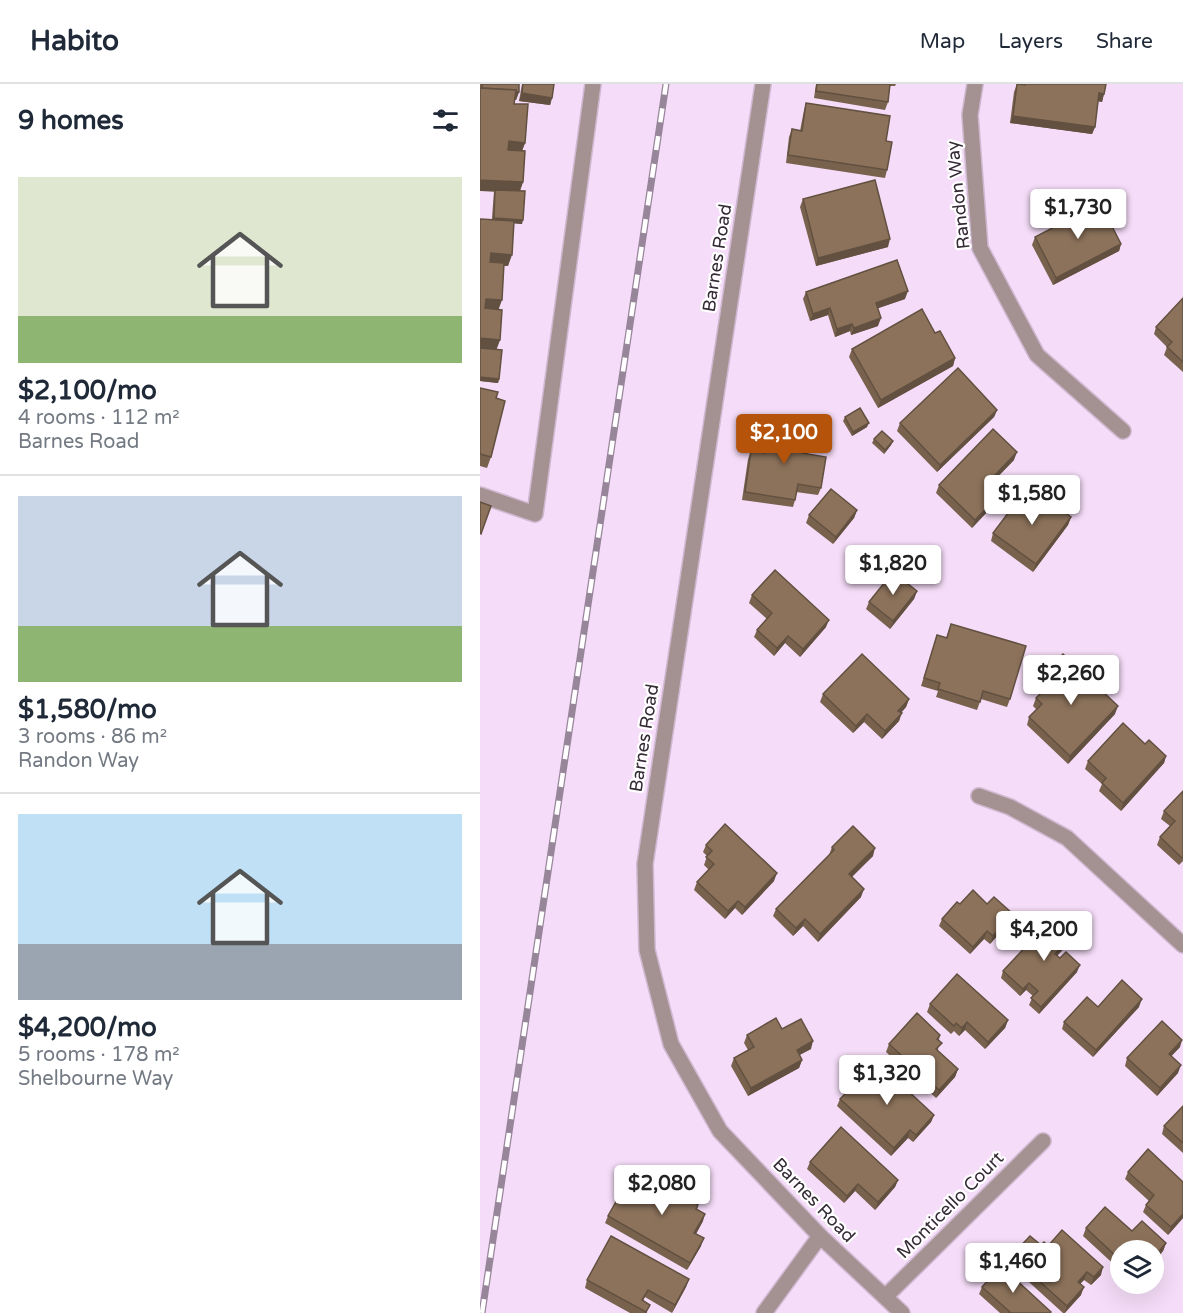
<!DOCTYPE html>
<html lang="en">
<head>
<meta charset="utf-8">
<style>
  body { margin:0; font-family:"Varela Round",sans-serif; background:#f2f2f3; color:#1f2937; height:100vh; display:flex; flex-direction:column; font-size:22px; white-space:nowrap }
  * { box-sizing:border-box; margin:0 }
  p { font-size:20px; color:#747a83 }
  .icon { flex:none; width:33px; height:33px; fill:none; stroke:currentColor; stroke-width:2; stroke-linecap:round; stroke-linejoin:round }
  .map { position:relative; flex:1; overflow:hidden }
  .side { display:flex; flex-direction:column; background:#fff; width:480px }
  .side>* { flex:none }
  .buttons { position:absolute; left:630px; top:1156px; display:grid; gap:12px }
  .buttons a { display:grid; place-items:center; width:54px; height:54px; border-radius:50%; background:#fff; box-shadow:0 6px 24px #0002; font-size:30px }
  .price { position:absolute; translate:-50% -51px; padding:0 14px; border-radius:6px; background:#fff; color:#222; font-size:20px; line-height:39px; filter:drop-shadow(0 2px 3px #0008) }
  .price::after { content:''; position:absolute; left:50%; top:36px; width:18px; height:14px; margin-left:-9px; background:inherit; clip-path:polygon(0 0,100% 0,50% 100%) }
  .price.selected { background:#b45309; color:#fff }
  ul { padding:0; list-style:none }
  li { display:grid; align-content:center; gap:12px; height:318px; padding:0 18px }
  li+li { border-top:2px solid #e0e1e3 }
  li span { display:grid; place-items:center; height:186px; border-radius:0px; color:#555 }
  li>.icon { margin-inline-start:auto }
  span .icon { width:108px; height:108px; fill:#fffc; stroke-width:1 }
  li b { font-size:26px }
  h2 { display:flex; justify-content:space-between; align-items:center; height:72px; padding:0 18px; font-size:26px }
  header { display:flex; align-items:center; gap:36px; box-sizing:border-box; height:84px; padding:0 30px; background:#fff; border-bottom:2px solid #e0e1e3 }
  header strong { font-size:28px }
  nav { display:flex; gap:33px; margin-inline-start:auto; font-size:21px }
  main { display:flex; flex:1; min-height:0 }
  .map>svg:first-child { display:block }
  .lines { fill:none; stroke-linecap:round; stroke-linejoin:round }
  .street-casing { stroke:#cfb9d1; stroke-width:18 }
  .street { stroke:#a49293; stroke-width:15 }
  .rail-casing { stroke:#97869a; stroke-width:7 }
  .rail { stroke:#fff; stroke-width:4.5; stroke-dasharray:14; stroke-linecap:butt }
  .wall { fill:#78624e }
  .shaded-wall { fill:#625040 }
  .building { fill:#8c725b; stroke:#625040; stroke-width:1.5 }
  .labels { text-anchor:middle; dominant-baseline:central; stroke-width:4.5; stroke-linejoin:round; paint-order:stroke }
  .street-label { font-size:18px; fill:#352b36; stroke:#fff }
</style>
</head>
<body>
<header>
<strong>Habito</strong>
<nav><a>Map</a><a>Layers</a><a>Share</a></nav>
</header>
<main>
<section class="side">
<h2>9 homes<svg class="icon" aria-label="filters" viewBox="0 0 24 24"><path d="M4 7h16M4 17h16"/><circle cx="9" cy="7" r="2"/><circle cx="15" cy="17" r="2"/></svg></h2>
<ul>
<li><span style="background:linear-gradient(#dfe7d0 75%,#8fb573 0)"><svg class="icon" aria-label="home" viewBox="0 0 24 24"><path d="M3 11l9-7 9 7M6 9v11h12V9"/></svg></span><div><b>$2,100/mo</b><p>4 rooms · 112 m²</p><p>Barnes Road</p></div></li>
<li><span style="background:linear-gradient(#c9d6e8 70%,#8fb573 0)"><svg class="icon" aria-label="home" viewBox="0 0 24 24"><path d="M3 11l9-7 9 7M6 9v11h12V9"/></svg></span><div><b>$1,580/mo</b><p>3 rooms · 86 m²</p><p>Randon Way</p></div></li>
<li><span style="background:linear-gradient(#bfe0f5 70%,#9aa5b1 0)"><svg class="icon" aria-label="home" viewBox="0 0 24 24"><path d="M3 11l9-7 9 7M6 9v11h12V9"/></svg></span><div><b>$4,200/mo</b><p>5 rooms · 178 m²</p><p>Shelbourne Way</p></div></li>
</ul>
</section>
<div class="map">
<svg width="703" height="1229" viewBox="0 0 703 1229">
  <rect width="100%" height="100%" fill="#f5dcf8"/>
  <g class="lines">
    <defs>
      <g id="street">
        <polyline points="283,0 165,780 167,866 191,960 240,1047 340,1152 422,1229"/>
        <polyline points="495,0 490,31 500,164 557,271 643,347"/>
        <polyline points="0,411 55,430 113,0"/>
        <polyline points="499,712 530,723 587,754 703,861"/>
        <polyline points="405,1213 563,1057"/>
        <polyline points="284,1229 340,1152"/>
      </g>
    </defs>
    <use href="#street" class="street-casing"/>
    <use href="#street" class="street"/>
    <defs>
      <polyline id="rail" points="2,1229 186,0"/>
    </defs>
    <use href="#rail" class="rail-casing"/>
    <use href="#rail" class="rail"/>
  </g>
  <g class="wall">
    <polygon points="0,0 39,0 39,8 36,16 35,16 34,20 45,59 42,67 43,98 40,107 42,140 34,139 28,182 24,182 18,226 20,256 16,265 19,295 18,299 0,297 14,107 0,107"/>
    <polygon points="42,0 74,0 72,14 70,21 39,17"/>
    <polygon points="336,0 416,0 415,2 410,2 408,18 405,26 334,14"/>
    <polygon points="537,0 544,1 544,0 626,0 622,18 618,17 615,43 612,50 530,39 534,8"/>
    <polygon points="326,19 406,57 407,86 405,94 306,79 309,53 312,45 320,47 324,26"/>
    <polygon points="323,115 408,163 336,182 320,123"/>
    <polygon points="555,153 641,160 639,167 573,201 552,161"/>
    <polygon points="326,208 425,215 398,224 398,242 371,251 370,247 355,253 348,231 330,237 323,215"/>
    <polygon points="703,214 703,288 684,271 687,263 674,250 676,243"/>
    <polygon points="455,249 475,274 473,282 398,324 369,273 372,265"/>
    <polygon points="0,304 16,314 11,373 7,384 0,382"/>
    <polygon points="517,326 514,333 457,388 417,347 420,339"/>
    <polygon points="365,333 387,343 372,352 363,337"/>
    <polygon points="289,340 322,369 341,404 338,411 316,408 315,416 313,423 262,416 268,375 271,367 284,369 287,348"/>
    <polygon points="394,355 413,357 411,361 404,370 392,359"/>
    <polygon points="534,376 517,393 524,410 492,444 456,409 459,401"/>
    <polygon points="560,419 591,433 588,441 553,488 511,457 513,449"/>
    <polygon points="377,426 374,434 353,460 326,439 329,431"/>
    <polygon points="437,507 434,515 410,545 386,525 389,518"/>
    <polygon points="272,511 346,543 320,573 305,559 294,572 274,553 277,546 287,535 269,519"/>
    <polygon points="471,540 530,615 527,623 501,615 497,626 456,613 458,607 441,602 457,551 466,554"/>
    <polygon points="567,587 635,630 588,680 547,641 549,633 557,626 553,622 556,614 561,609 558,607 561,599 565,595"/>
    <polygon points="343,610 429,615 426,623 421,629 419,637 402,655 384,638 373,649 340,618"/>
    <polygon points="665,660 686,672 684,679 641,727 619,707 622,700 605,685 608,677"/>
    <polygon points="703,707 703,777 699,781 677,761 680,753 690,742 681,735 684,727"/>
    <polygon points="226,761 294,797 262,831 255,824 245,835 214,806 217,798 229,786 224,781 227,772 223,768"/>
    <polygon points="352,763 393,772 372,792 381,813 338,858 323,842 313,852 293,832 296,825 349,771"/>
    <polygon points="480,820 507,820 533,830 530,838 510,860 504,855 490,870 459,842 462,835"/>
    <polygon points="594,850 591,857 577,872 597,888 559,930 549,921 553,912 546,906 540,912 521,894 523,887"/>
    <polygon points="450,920 528,936 525,944 505,965 485,946 479,952 474,947 471,950 447,928"/>
    <polygon points="618,923 659,923 613,973 582,945 584,938"/>
    <polygon points="302,945 331,965 319,971 322,976 319,984 268,1012 251,982 254,974 268,966 264,959 267,951"/>
    <polygon points="460,951 459,956 458,967 478,985 475,993 456,1014 406,968 409,960"/>
    <polygon points="700,963 691,972 698,989 677,1012 645,982 647,974"/>
    <polygon points="360,1015 454,1031 451,1038 433,1058 428,1054 411,1072 357,1022"/>
    <polygon points="703,1022 703,1069 682,1050 684,1042"/>
    <polygon points="330,1078 418,1096 415,1103 395,1126 375,1107 364,1119 327,1085"/>
    <polygon points="648,1088 703,1134 688,1151 663,1128 666,1121 669,1117 645,1095"/>
    <polygon points="202,1112 218,1121 217,1125 223,1137 216,1150 221,1162 207,1186 125,1139 128,1132 156,1116"/>
    <polygon points="606,1144 652,1147 686,1159 683,1167 674,1178 674,1167 640,1167 640,1186 603,1152"/>
    <polygon points="561,1161 568,1162 621,1191 611,1201 604,1196 600,1200 601,1211 585,1229 583,1229 528,1179 531,1172"/>
    <polygon points="209,1195 206,1203 192,1229 165,1213 163,1217 167,1229 150,1229 105,1204 107,1196"/>
    <polygon points="502,1203 571,1229 520,1229 499,1210"/>
  </g>
  <g class="shaded-wall">
    <polygon points="39,8 36,16 0,14 0,10"/>
    <polygon points="42,9 72,14 70,21 39,17"/>
    <polygon points="619,9 624,10 622,18 617,17"/>
    <polygon points="533,32 615,43 612,50 530,39"/>
    <polygon points="29,57 45,59 41,69 25,68"/>
    <polygon points="0,96 43,98 39,109 0,107"/>
    <polygon points="14,134 43,136 42,140 12,138"/>
    <polygon points="410,155 408,163 336,182 338,174"/>
    <polygon points="641,160 639,167 573,201 576,194"/>
    <polygon points="11,169 32,171 28,182 7,180"/>
    <polygon points="428,207 425,215 393,226 396,219"/>
    <polygon points="6,215 22,216 18,227 2,226"/>
    <polygon points="350,224 348,231 330,237 333,230"/>
    <polygon points="401,234 398,242 371,251 374,244"/>
    <polygon points="372,240 370,247 355,253 357,245"/>
    <polygon points="0,254 20,256 16,267 0,265"/>
    <polygon points="475,274 473,282 398,324 401,316"/>
    <polygon points="0,293 19,295 18,299 0,297"/>
    <polygon points="517,326 514,333 457,388 460,381"/>
    <polygon points="389,339 387,343 372,352 373,348"/>
    <polygon points="413,357 411,361 404,370 405,366"/>
    <polygon points="537,368 534,376 512,399 515,391"/>
    <polygon points="527,403 524,410 492,444 495,436"/>
    <polygon points="377,426 374,434 353,460 356,453"/>
    <polygon points="591,433 588,441 553,488 556,480"/>
    <polygon points="437,507 434,515 410,545 413,537"/>
    <polygon points="349,536 346,543 320,573 323,565"/>
    <polygon points="308,552 305,559 294,572 297,564"/>
    <polygon points="429,615 426,623 416,634 418,627"/>
    <polygon points="638,622 635,630 588,680 590,672"/>
    <polygon points="422,629 419,637 402,655 405,647"/>
    <polygon points="387,630 384,638 373,649 376,642"/>
    <polygon points="686,672 684,679 641,727 643,719"/>
    <polygon points="395,764 393,772 367,798 369,790"/>
    <polygon points="297,789 294,797 262,831 265,823"/>
    <polygon points="384,805 381,813 338,858 340,850"/>
    <polygon points="258,817 255,824 245,835 248,827"/>
    <polygon points="533,830 530,838 510,860 513,852"/>
    <polygon points="325,835 323,842 313,852 316,844"/>
    <polygon points="507,847 504,855 490,870 493,863"/>
    <polygon points="594,850 591,857 572,877 575,870"/>
    <polygon points="600,881 597,888 559,930 561,923"/>
    <polygon points="549,899 546,906 540,912 543,905"/>
    <polygon points="662,915 659,923 613,973 616,966"/>
    <polygon points="528,936 525,944 505,965 508,958"/>
    <polygon points="487,938 485,946 479,952 482,944"/>
    <polygon points="702,956 700,963 686,978 689,970"/>
    <polygon points="333,957 331,965 314,974 317,966"/>
    <polygon points="322,976 319,984 268,1012 271,1004"/>
    <polygon points="701,981 698,989 677,1012 680,1004"/>
    <polygon points="478,985 475,993 456,1014 459,1006"/>
    <polygon points="454,1031 451,1038 433,1058 436,1051"/>
    <polygon points="430,1046 428,1054 411,1072 414,1064"/>
    <polygon points="418,1096 415,1103 395,1126 398,1118"/>
    <polygon points="378,1100 375,1107 364,1119 367,1112"/>
    <polygon points="225,1130 223,1137 212,1157 214,1149"/>
    <polygon points="703,1130 703,1134 688,1151 691,1143"/>
    <polygon points="224,1154 221,1162 207,1186 210,1179"/>
    <polygon points="686,1159 683,1167 674,1178 674,1173"/>
    <polygon points="623,1183 621,1191 611,1201 614,1193"/>
    <polygon points="607,1188 604,1196 595,1205 598,1198"/>
    <polygon points="209,1195 206,1203 192,1229 195,1221"/>
    <polygon points="604,1203 601,1211 584,1229 587,1222"/>
  </g>
  <g class="building">
    <polygon points="2,0 39,0 39,8 35,8 36,6 2,4"/>
    <polygon points="43,0 74,0 72,14 42,9"/>
    <polygon points="337,0 410,0 408,18 336,7"/>
    <polygon points="537,0 545,1 545,0 626,0 624,10 619,9 615,43 533,32"/>
    <polygon points="0,4 36,6 34,20 48,20 45,59 29,57 28,66 45,67 43,98 0,96"/>
    <polygon points="326,19 410,32 406,57 412,58 407,86 308,71 312,45 322,47"/>
    <polygon points="395,96 410,155 338,174 323,115"/>
    <polygon points="15,106 45,107 43,136 14,134"/>
    <polygon points="620,119 641,160 576,194 555,153"/>
    <polygon points="0,135 34,137 32,171 11,169 10,178 24,179 22,216 6,215 5,224 22,226 20,256 0,254"/>
    <polygon points="417,176 428,207 396,219 401,234 374,244 372,240 357,245 350,224 333,230 326,208"/>
    <polygon points="703,214 703,278 687,263 692,258 676,243"/>
    <polygon points="442,225 455,249 460,247 475,274 401,316 372,265"/>
    <polygon points="0,264 22,266 19,295 0,293"/>
    <polygon points="478,284 517,326 460,381 420,339"/>
    <polygon points="0,304 18,308 16,314 25,317 11,373 0,370"/>
    <polygon points="380,324 389,339 373,348 365,333"/>
    <polygon points="289,340 326,346 322,369 346,373 341,404 318,400 315,416 265,408 271,367 285,369"/>
    <polygon points="513,345 537,368 515,391 527,403 495,436 459,401"/>
    <polygon points="402,347 413,357 405,366 394,355"/>
    <polygon points="351,405 377,426 356,453 329,431"/>
    <polygon points="544,408 560,419 564,413 591,433 556,480 513,449"/>
    <polygon points="0,418 11,422 1,450 0,449"/>
    <polygon points="295,486 349,536 323,565 308,552 297,564 277,546 292,529 272,511"/>
    <polygon points="413,488 437,507 413,537 389,518"/>
    <polygon points="471,540 546,562 530,615 503,607 500,618 458,605 460,599 444,594 457,551 467,554"/>
    <polygon points="382,570 429,615 418,627 422,629 405,647 387,630 376,642 343,610"/>
    <polygon points="583,570 638,622 590,672 549,633 562,620 556,614 566,604 561,599 570,590 567,587"/>
    <polygon points="643,639 665,660 669,656 686,672 643,719 622,699 626,694 608,677"/>
    <polygon points="703,707 703,773 702,774 680,753 695,737 684,727"/>
    <polygon points="245,740 297,789 265,823 258,817 248,827 217,798 234,780 226,773 232,767 226,761"/>
    <polygon points="373,742 395,764 369,790 384,805 340,850 325,835 316,844 296,825 354,766 352,763"/>
    <polygon points="493,806 507,820 514,813 533,830 513,852 507,847 493,863 462,835 477,818 480,820"/>
    <polygon points="574,832 594,850 575,870 580,874 586,868 600,881 561,923 551,914 558,907 549,899 543,905 523,887"/>
    <polygon points="477,890 528,936 508,958 487,938 482,944 476,939 474,942 450,920"/>
    <polygon points="642,896 662,915 616,966 584,938 607,913 618,923"/>
    <polygon points="437,929 460,951 457,955 462,959 456,965 478,985 459,1006 409,960"/>
    <polygon points="296,934 302,945 321,935 333,957 317,966 322,976 271,1004 254,974 274,963 267,951"/>
    <polygon points="682,937 702,956 689,970 701,981 680,1004 647,974"/>
    <polygon points="398,979 454,1031 436,1051 430,1046 414,1064 360,1015 370,1005 373,1008"/>
    <polygon points="703,1022 703,1059 684,1042"/>
    <polygon points="361,1043 418,1096 398,1118 378,1100 367,1112 330,1078"/>
    <polygon points="668,1065 703,1098 703,1130 691,1143 666,1121 674,1111 648,1088"/>
    <polygon points="173,1086 204,1104 201,1111 218,1121 216,1125 225,1130 214,1149 224,1154 210,1179 128,1132 142,1107 156,1116"/>
    <polygon points="625,1123 652,1147 662,1137 686,1159 674,1173 674,1167 640,1167 640,1176 606,1144"/>
    <polygon points="582,1146 623,1183 614,1193 607,1188 598,1198 604,1203 587,1222 531,1172 550,1152 561,1161 564,1158 568,1162"/>
    <polygon points="131,1152 209,1195 195,1221 168,1206 162,1216 170,1221 166,1228 107,1196"/>
    <polygon points="521,1182 571,1228 570,1229 528,1229 530,1228 502,1203"/>
  </g>
  <g class="labels">
    <g class="street-label">
      <text transform="translate(478 111) rotate(-96)">Randon Way</text>
      <text transform="translate(237 174) rotate(-81)">Barnes Road</text>
      <text transform="translate(164 654) rotate(-81)">Barnes Road</text>
      <text transform="translate(334 1116) rotate(46)">Barnes Road</text>
      <text transform="translate(470 1121) rotate(-45)">Monticello Court</text>
    </g>
  </g>
</svg>
<div class="buttons">
<a><svg class="icon" aria-label="layers" viewBox="0 0 24 24"><path d="M12 4l9 5-9 5-9-5zM3 14l9 5 9-5"/></svg></a>
</div>
<b class="price" style="left:598px;top:156px">$1,730</b>
<b class="price selected" style="left:304px;top:381px">$2,100</b>
<b class="price" style="left:552px;top:442px">$1,580</b>
<b class="price" style="left:413px;top:512px">$1,820</b>
<b class="price" style="left:591px;top:622px">$2,260</b>
<b class="price" style="left:564px;top:878px">$4,200</b>
<b class="price" style="left:407px;top:1022px">$1,320</b>
<b class="price" style="left:182px;top:1132px">$2,080</b>
<b class="price" style="left:533px;top:1210px">$1,460</b>
</div>
</main>
</body>
</html>
